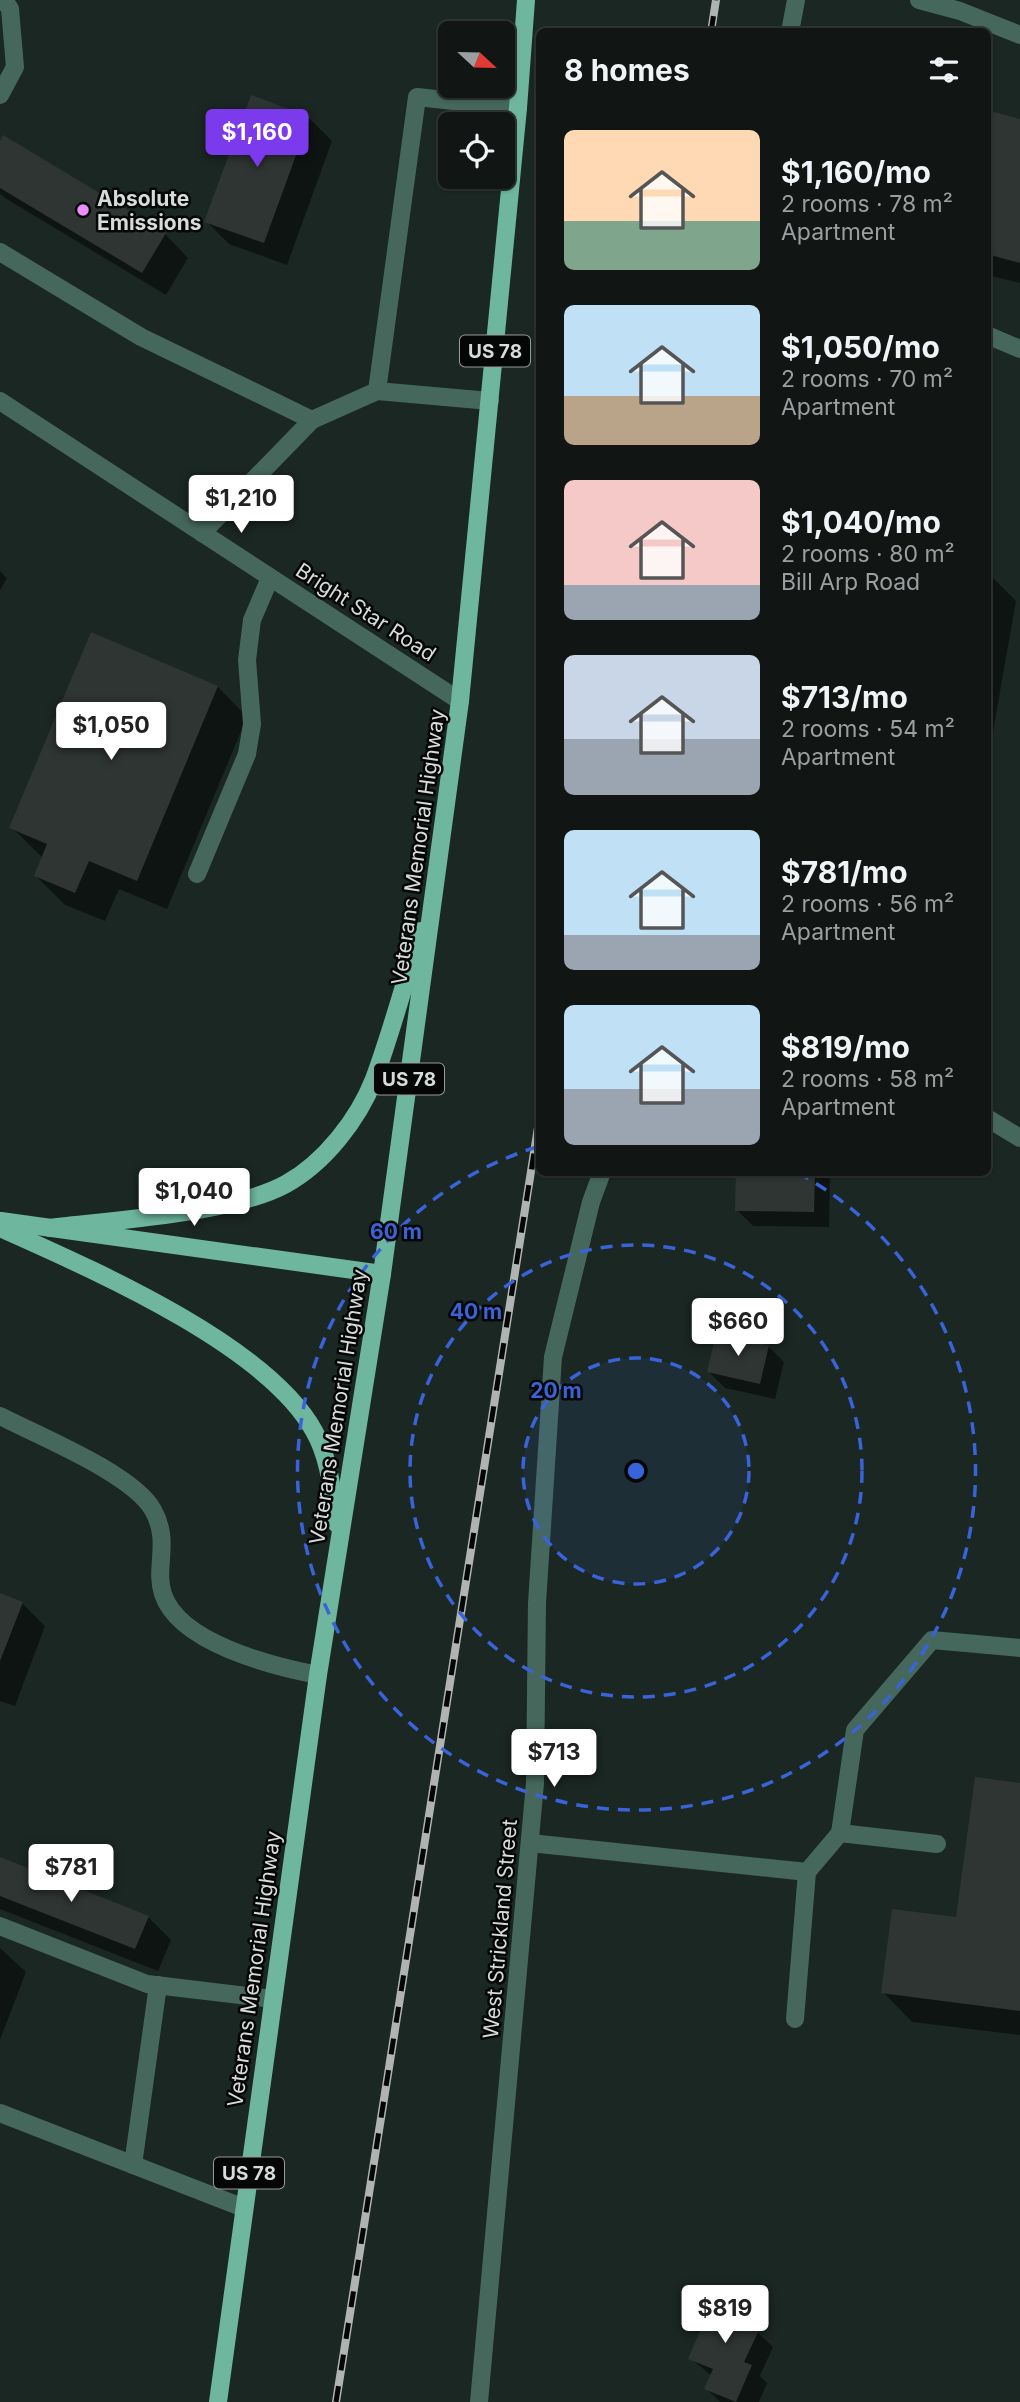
<!DOCTYPE html>
<html lang="en">
<head>
<meta charset="utf-8">
<style>
  body { margin:0; font-family:Inter,sans-serif; background:#1e2222; color:#f1f3f6; height:100vh; display:flex; flex-direction:column; font-size:26px; white-space:nowrap }
  * { box-sizing:border-box; margin:0 }
  p { font-size:23px; color:#9c9fa0 }
  .icon { flex:none; width:38px; height:38px; fill:none; stroke:currentColor; stroke-width:2; stroke-linecap:round; stroke-linejoin:round }
  .map { position:relative; flex:1; overflow:hidden }
  .details { position:absolute; left:536px; top:28px; width:455px; height:1148px; display:flex; flex-direction:column; background:#111514; border-radius:10px; box-shadow:0 2px 5px #0004,0 0 0 2px #303434 }
  .details>* { flex:none }
  .needle { width:46px; rotate:112deg }
  .fabs { position:absolute; left:438px; top:21px; display:grid; gap:14px }
  .fabs a { display:grid; place-items:center; width:77px; height:77px; border-radius:10px; background:#111514; box-shadow:0 2px 5px #0004,0 0 0 2px #303434; font-size:35px }
  .price { position:absolute; translate:-50% -60px; padding:0 16px; border-radius:7px; background:#fff; color:#222; font-size:23px; line-height:46px; filter:drop-shadow(0 2px 4px #0008) }
  .price::after { content:''; position:absolute; left:50%; top:42px; width:21px; height:16px; margin-left:-10px; background:inherit; clip-path:polygon(0 0,100% 0,50% 100%) }
  .price.selected { background:#7c3aed; color:#fff }
  ul { padding:0; list-style:none }
  li { display:flex; align-items:center; gap:21px; height:175px; padding:0 28px }
  li span { display:grid; place-items:center; flex:none; width:196px; height:140px; border-radius:10px; color:#555 }
  li>.icon { margin-inline-start:auto }
  span .icon { width:84px; height:84px; fill:#fffc; stroke-width:1 }
  li b { font-size:30px }
  h2 { display:flex; justify-content:space-between; align-items:center; height:84px; padding:0 28px; font-size:30px }
  .map>svg:first-child { display:block }
  .built { fill:#1b2722; fill-rule:evenodd }
  .shadow { fill:#0007 }
  .building { fill:#2f3533 }
  .lines { fill:none; stroke-linecap:round; stroke-linejoin:round }
  .minor { stroke:#46685c; stroke-width:18 }
  .major { stroke:#6eb79e; stroke-width:18 }
  .rail-casing { stroke:#afb3b1; stroke-width:8 }
  .rail { stroke:#050606; stroke-width:5; stroke-dasharray:16; stroke-linecap:butt }
  .ring { fill:none; stroke:#3963d8; stroke-width:3.5; stroke-dasharray:12 9 }
  .poi-dot { fill:#eb8dfb; stroke:#050606; stroke-width:2.5 }
  .labels { text-anchor:middle; dominant-baseline:central; stroke-width:5; stroke-linejoin:round; paint-order:stroke }
  .shield { fill:#050606; stroke:#989b9a; stroke-width:2 }
  .shield-label { font-size:19px; font-weight:bold; fill:#d7dbd9 }
  .poi-label { font-size:21px; font-weight:bold; fill:#d7dbd9; stroke:#050606; text-anchor:start }
  .street-label { font-size:21px; fill:#d7dbd9; stroke:#050606 }
  .centre { fill:#3963d8; stroke:#050606; stroke-width:3.5 }
  .ring-label { font-size:21px; text-anchor:middle; font-weight:bold; fill:#3963d8; stroke:#050606; stroke-width:5; stroke-linejoin:round; paint-order:stroke }
</style>
</head>
<body>
<div class="map">
<svg width="1020" height="2402" viewBox="0 0 1020 2402">
  <rect width="100%" height="100%" fill="#171c1a"/>
  <path class="built" d="M0 0H1020V2402H0ZM539 32H987V1172H539ZM450 33H502V86H450ZM450 124H502V177H450Z"/>
  <g class="shadow">
    <polygon points="987,112 1020,121 1020,283 987,275"/>
    <polygon points="309,118 332,141 287,265 229,244 206,221"/>
    <polygon points="4,138 165,234 188,258 166,295 5,198 0,194 0,144"/>
    <polygon points="0,571 7,578 0,590"/>
    <polygon points="987,572 1016,601 987,766"/>
    <polygon points="92,634 218,687 247,717 167,909 119,889 105,921 65,905 36,876 43,858 11,827"/>
    <polygon points="738,1172 830,1172 829,1227 753,1226 737,1210"/>
    <polygon points="768,1346 784,1362 775,1399 725,1388 709,1372"/>
    <polygon points="0,1595 22,1603 45,1626 15,1706 0,1701"/>
    <polygon points="1020,1784 1020,2035 912,2022 883,1992 957,1919"/>
    <polygon points="0,1859 148,1917 171,1940 158,1971 0,1909"/>
    <polygon points="0,1948 26,1972 0,2040"/>
    <polygon points="746,2299 762,2314 755,2330 773,2347 760,2376 767,2383 759,2402 720,2402 706,2388 712,2376 690,2358"/>
  </g>
  <g class="building">
    <polygon points="251,95 310,117 264,243 204,222"/>
    <polygon points="987,110 1020,119 1020,263 987,254"/>
    <polygon points="3,135 166,233 142,273 0,188 0,141"/>
    <polygon points="91,632 218,686 137,881 89,861 75,893 34,876 47,844 9,828"/>
    <polygon points="736,1172 815,1172 814,1212 735,1211"/>
    <polygon points="716,1333 769,1345 760,1384 707,1372"/>
    <polygon points="0,1593 23,1602 0,1661"/>
    <polygon points="975,1777 1020,1783 1020,2011 881,1993 892,1909 956,1917"/>
    <polygon points="0,1857 149,1916 135,1949 0,1896"/>
    <polygon points="720,2285 747,2297 737,2320 759,2330 744,2362 752,2365 736,2402 704,2389 713,2369 688,2359"/>
  </g>
  <g class="lines">
    <g class="minor">
      <polyline points="919,0 960,11 1020,35"/>
      <polyline points="790,32 796,0"/>
      <polyline points="0,95 15,67 10,9 4,0"/>
      <polyline points="0,252 141,337 312,420"/>
      <polyline points="987,335 1020,349"/>
      <polyline points="0,401 460,701"/>
      <polyline points="490,401 377,391 417,97 518,108"/>
      <polyline points="202,533 312,420 377,391"/>
      <polyline points="197,874 247,754 252,724 247,660 252,620 270,578"/>
      <polyline points="987,1118 1020,1138"/>
      <path d="M0 1416C39 1436 133 1474 153 1510 171 1542 154 1567 163 1594 179 1643 272 1666 318 1675"/>
      <polyline points="840,1833 855,1730 932,1640 1020,1648"/>
      <polyline points="530,1843 807,1872 840,1833 937,1844"/>
      <polyline points="0,1926 147,1984 273,1999"/>
      <polyline points="795,2019 807,1872"/>
      <polyline points="0,2113 244,2208"/>
      <polyline points="133,2165 158,1985"/>
      <polyline points="479,2402 535,1783 537,1603 553,1357 591,1202 602,1172"/>
    </g>
    <g class="major">
      <polyline points="1,1221 382,1274"/>
      <path d="M0 1228C89 1268 266 1344 314 1431 330 1459 332 1492 337 1524"/>
      <path d="M50 1228C114 1220 231 1214 286 1184 324 1163 358 1120 374 1079 392 1031 405 980 421 931"/>
      <polyline points="218,2402 318,1675 382,1274 460,701 518,108 526,0"/>
    </g>
    <defs>
      <g id="rail">
        <polyline points="711,32 716,0"/>
        <polyline points="336,2402 539,1121"/>
      </g>
    </defs>
    <use href="#rail" class="rail-casing"/>
    <use href="#rail" class="rail"/>
  </g>
  <circle cx="636" cy="1471" r="113" fill="#3963d8" fill-opacity=".12"/>
  <g class="ring">
    <circle cx="636" cy="1471" r="113"/>
    <circle cx="636" cy="1471" r="226"/>
    <path d="M798 1173A339 339 0 1 1 537 1147"/>
  </g>
  <circle class="poi-dot" cx="83" cy="210" r="7"/>
  <g class="labels">
    <g class="shield">
      <rect x="460" y="335.5" width="70" height="31" rx="5"/>
      <rect x="374" y="1063.5" width="70" height="31" rx="5"/>
      <rect x="214" y="2157.5" width="70" height="31" rx="5"/>
    </g>
    <g class="shield-label">
      <text x="495" y="351">US 78</text>
      <text x="409" y="1079">US 78</text>
      <text x="249" y="2173">US 78</text>
    </g>
    <g class="poi-label">
      <text x="97" y="198">Absolute<tspan x="97" dy="24">Emissions</tspan></text>
    </g>
    <g class="street-label">
      <text transform="translate(366 612) rotate(33)">Bright Star Road</text>
      <text transform="translate(418 847) rotate(-82)">Veterans Memorial Highway</text>
      <text transform="translate(338 1407) rotate(-81)">Veterans Memorial Highway</text>
      <text transform="translate(500 1929) rotate(-85)">West Strickland Street</text>
      <text transform="translate(254 1969) rotate(-82)">Veterans Memorial Highway</text>
    </g>
  </g>
  <circle cx="636" cy="1471" r="10" class="centre"/>
  <g class="ring-label">
    <text x="396" y="1239">60 m</text>
    <text x="476" y="1319">40 m</text>
    <text x="556" y="1398">20 m</text>
  </g>
</svg>
<div class="fabs">
<a><svg class="needle" viewBox="-14 -14 28 28"><path d="M0-13l5 13h-10z" fill="#e53935"/><path d="M0 13l5-13h-10z" fill="#9c9fa0"/></svg></a>
<a><svg class="icon" aria-label="locate" viewBox="0 0 24 24"><circle cx="12" cy="12" r="6"/><path d="M12 2v4M12 18v4M2 12h4M18 12h4"/></svg></a>
</div>
<b class="price selected" style="left:257px;top:169px">$1,160</b>
<b class="price" style="left:241px;top:535px">$1,210</b>
<b class="price" style="left:111px;top:762px">$1,050</b>
<b class="price" style="left:194px;top:1228px">$1,040</b>
<b class="price" style="left:738px;top:1358px">$660</b>
<b class="price" style="left:554px;top:1789px">$713</b>
<b class="price" style="left:71px;top:1904px">$781</b>
<b class="price" style="left:725px;top:2345px">$819</b>
<section class="details">
<h2>8 homes<svg class="icon" aria-label="filters" viewBox="0 0 24 24"><path d="M4 7h16M4 17h16"/><circle cx="9" cy="7" r="2"/><circle cx="15" cy="17" r="2"/></svg></h2>
<ul>
<li><span style="background:linear-gradient(#ffd9b3 65%,#7fa58c 0)"><svg class="icon" aria-label="home" viewBox="0 0 24 24"><path d="M3 11l9-7 9 7M6 9v11h12V9"/></svg></span><div><b>$1,160/mo</b><p>2 rooms · 78 m²</p><p>Apartment</p></div></li>
<li><span style="background:linear-gradient(#bfe0f5 65%,#b9a48a 0)"><svg class="icon" aria-label="home" viewBox="0 0 24 24"><path d="M3 11l9-7 9 7M6 9v11h12V9"/></svg></span><div><b>$1,050/mo</b><p>2 rooms · 70 m²</p><p>Apartment</p></div></li>
<li><span style="background:linear-gradient(#f6c9c9 75%,#9aa5b1 0)"><svg class="icon" aria-label="home" viewBox="0 0 24 24"><path d="M3 11l9-7 9 7M6 9v11h12V9"/></svg></span><div><b>$1,040/mo</b><p>2 rooms · 80 m²</p><p>Bill Arp Road</p></div></li>
<li><span style="background:linear-gradient(#c9d6e8 60%,#9aa5b1 0)"><svg class="icon" aria-label="home" viewBox="0 0 24 24"><path d="M3 11l9-7 9 7M6 9v11h12V9"/></svg></span><div><b>$713/mo</b><p>2 rooms · 54 m²</p><p>Apartment</p></div></li>
<li><span style="background:linear-gradient(#bfe0f5 75%,#9aa5b1 0)"><svg class="icon" aria-label="home" viewBox="0 0 24 24"><path d="M3 11l9-7 9 7M6 9v11h12V9"/></svg></span><div><b>$781/mo</b><p>2 rooms · 56 m²</p><p>Apartment</p></div></li>
<li><span style="background:linear-gradient(#bfe0f5 60%,#9aa5b1 0)"><svg class="icon" aria-label="home" viewBox="0 0 24 24"><path d="M3 11l9-7 9 7M6 9v11h12V9"/></svg></span><div><b>$819/mo</b><p>2 rooms · 58 m²</p><p>Apartment</p></div></li>
</ul>
</section>
</div>
</body>
</html>
